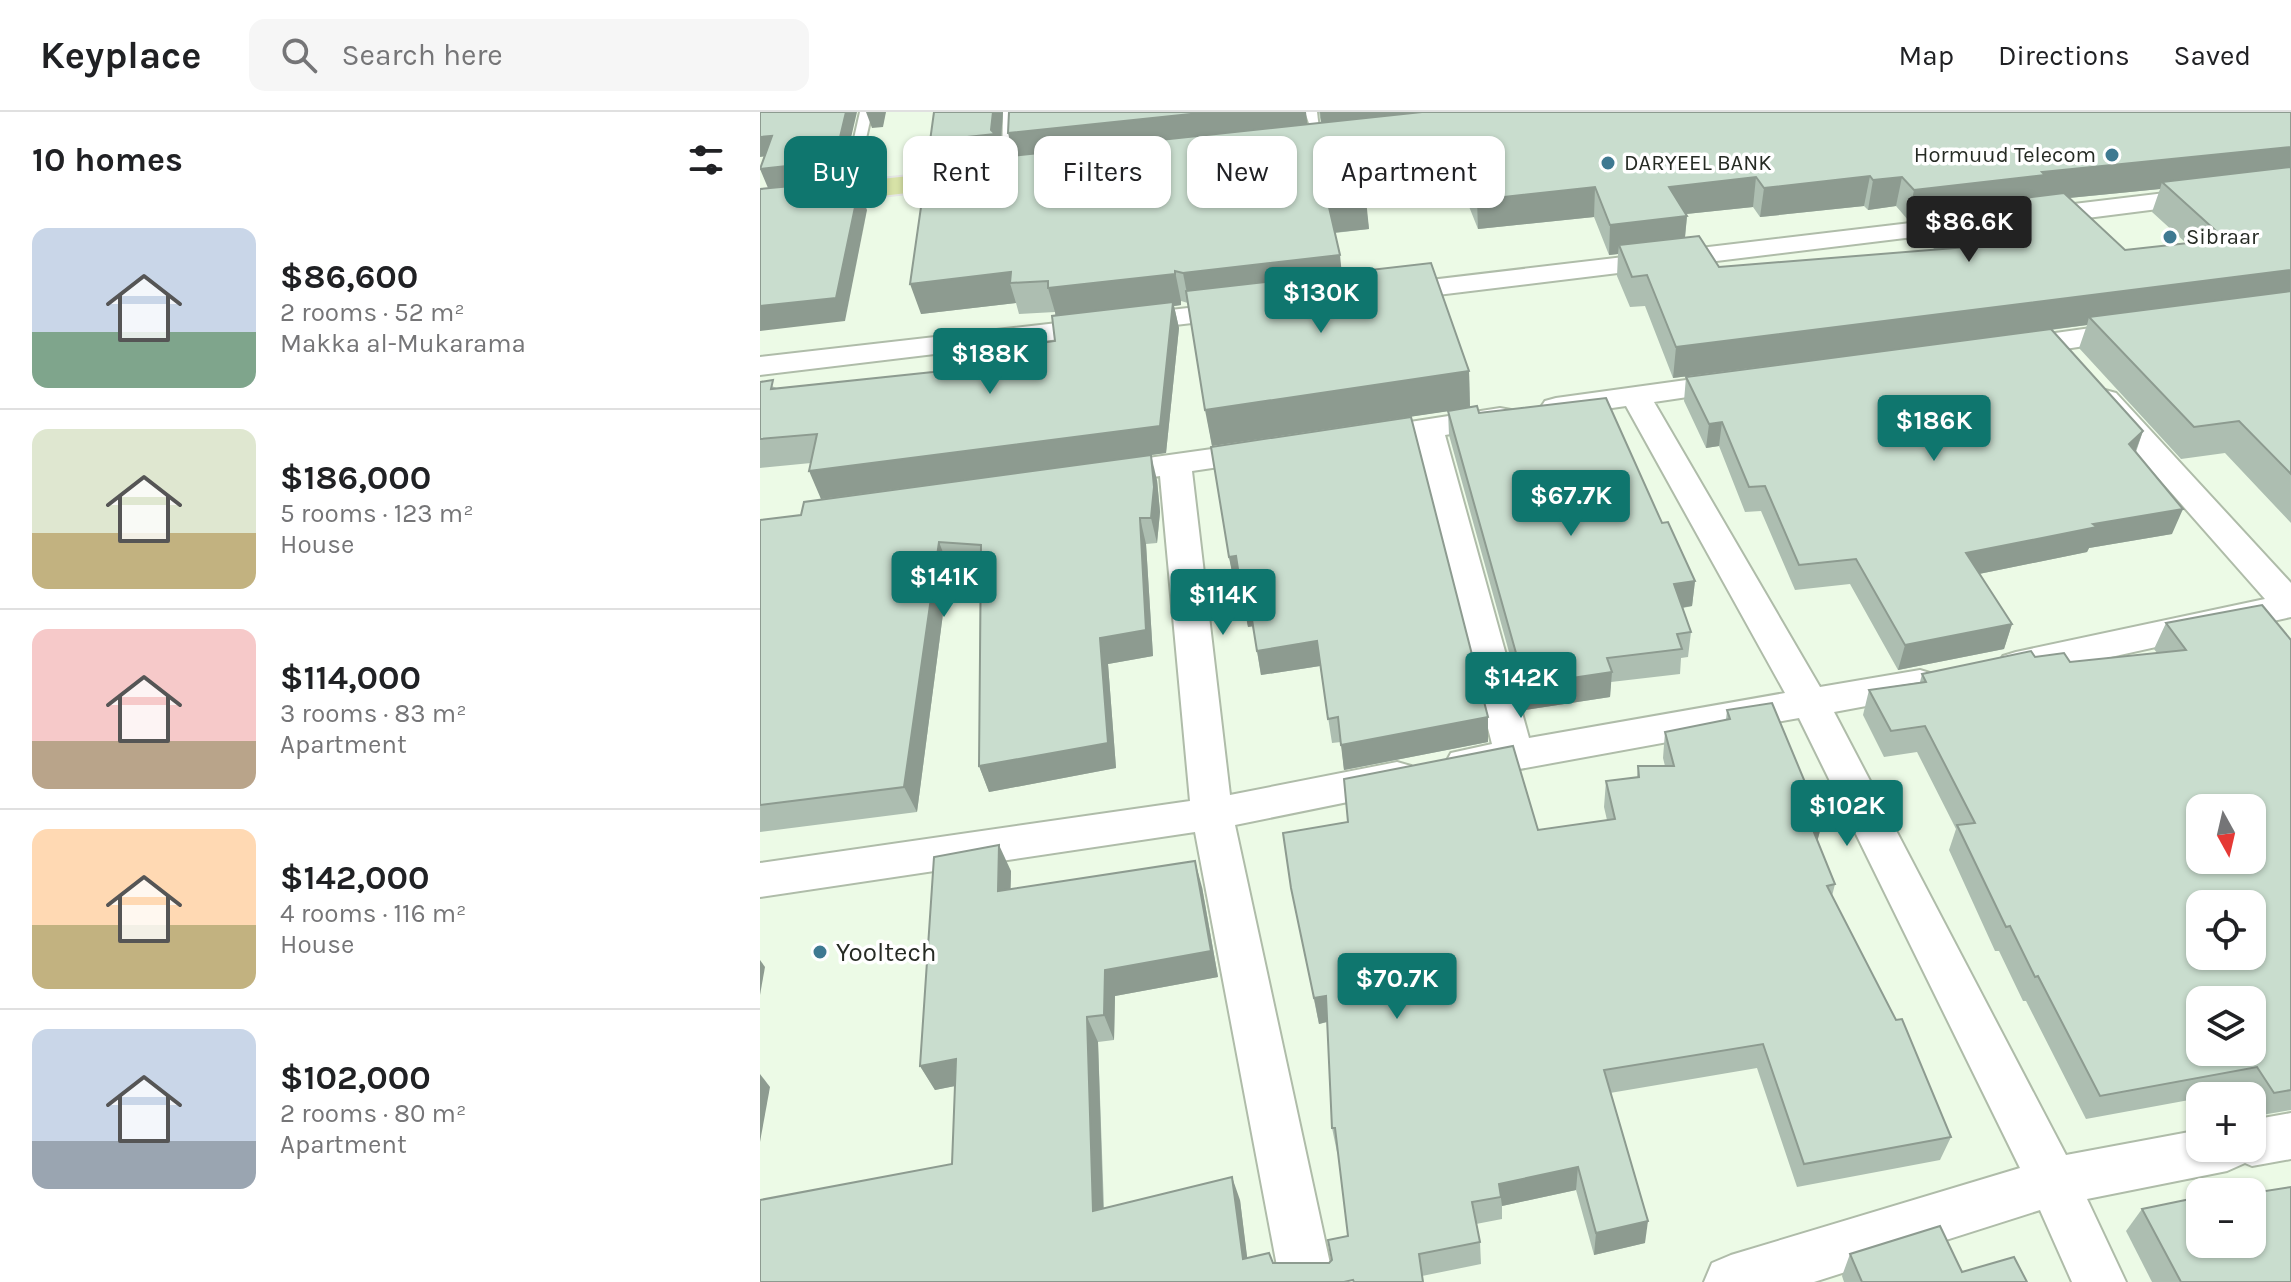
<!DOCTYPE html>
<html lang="en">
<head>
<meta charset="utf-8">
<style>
  body { margin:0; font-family:Karla,sans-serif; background:#f6f6f6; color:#202124; height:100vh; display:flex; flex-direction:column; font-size:30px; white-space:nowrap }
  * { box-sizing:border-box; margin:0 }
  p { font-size:26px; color:#757577 }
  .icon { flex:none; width:44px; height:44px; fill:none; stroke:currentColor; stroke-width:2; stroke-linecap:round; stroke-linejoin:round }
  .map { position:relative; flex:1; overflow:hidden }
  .sheet { display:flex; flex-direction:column; background:#fff; width:760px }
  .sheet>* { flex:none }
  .hud { position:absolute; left:24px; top:24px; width:760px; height:72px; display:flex; gap:16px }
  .needle { width:52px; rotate:172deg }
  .controls { position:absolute; left:1426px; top:682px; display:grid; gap:16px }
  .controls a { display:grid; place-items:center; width:80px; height:80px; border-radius:16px; background:#fff; box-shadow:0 2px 6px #0004; font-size:40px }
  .price { position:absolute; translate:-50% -68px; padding:0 18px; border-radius:8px; background:#0f766e; color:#fff; font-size:26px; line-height:52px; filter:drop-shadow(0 2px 4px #0008) }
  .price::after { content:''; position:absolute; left:50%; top:48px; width:24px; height:18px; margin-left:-12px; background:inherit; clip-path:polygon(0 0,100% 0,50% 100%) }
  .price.active { background:#222; color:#fff }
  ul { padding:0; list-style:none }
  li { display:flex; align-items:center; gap:24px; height:200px; padding:0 32px }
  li+li { border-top:2px solid #e0e0e0 }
  li span { display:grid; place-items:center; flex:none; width:224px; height:160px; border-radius:16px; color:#555 }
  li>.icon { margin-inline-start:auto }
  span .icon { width:96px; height:96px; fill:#fffc; stroke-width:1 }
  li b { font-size:34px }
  h2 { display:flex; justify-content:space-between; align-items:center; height:96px; padding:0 32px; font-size:34px }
  .tag { padding:0 28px; border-radius:16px; background:#fff; box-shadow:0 2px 6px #0004; font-size:28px; line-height:72px }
  .tag.active { background:#0f766e; color:#fff }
  header { display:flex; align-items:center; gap:48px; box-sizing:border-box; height:112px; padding:0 40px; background:#fff; border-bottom:2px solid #e0e0e0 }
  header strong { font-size:38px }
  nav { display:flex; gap:44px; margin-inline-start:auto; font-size:28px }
  .search { width:560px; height:72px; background:#f6f6f6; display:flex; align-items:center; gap:20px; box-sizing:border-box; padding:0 28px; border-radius:16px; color:#757577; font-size:30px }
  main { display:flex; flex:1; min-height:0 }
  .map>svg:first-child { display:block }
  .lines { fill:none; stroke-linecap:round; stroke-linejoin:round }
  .service-casing { stroke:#afbca9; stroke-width:4 }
  .minor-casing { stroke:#afbca9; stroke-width:4 }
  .trunk-casing { stroke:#e5e6e5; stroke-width:4 }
  .service { fill:#fff; fill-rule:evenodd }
  .minor { fill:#fff; fill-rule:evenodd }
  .trunk { fill:#d7e2a7; fill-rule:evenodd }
  .wall { fill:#adbeb1; fill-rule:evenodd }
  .shaded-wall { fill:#8d9b90 }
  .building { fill:#c9ddce; stroke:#8d9b90; stroke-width:2; fill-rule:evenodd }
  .poi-dot { fill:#3e7991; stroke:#fff; stroke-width:3 }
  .labels { text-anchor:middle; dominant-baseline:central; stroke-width:7; stroke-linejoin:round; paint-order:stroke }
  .far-poi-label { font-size:22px; fill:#262b24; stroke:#fff; text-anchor:start }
  .poi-label { font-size:26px; fill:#262b24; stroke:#fff; text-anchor:start }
</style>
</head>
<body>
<header>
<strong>Keyplace</strong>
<div class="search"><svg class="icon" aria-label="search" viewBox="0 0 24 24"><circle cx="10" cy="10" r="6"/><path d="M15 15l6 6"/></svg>Search here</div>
<nav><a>Map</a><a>Directions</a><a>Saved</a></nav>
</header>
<main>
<section class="sheet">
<h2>10 homes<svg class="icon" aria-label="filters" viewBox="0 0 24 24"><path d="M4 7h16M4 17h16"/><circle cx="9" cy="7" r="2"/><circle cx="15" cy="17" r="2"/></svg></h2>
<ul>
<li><span style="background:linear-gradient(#c9d6e8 65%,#7fa58c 0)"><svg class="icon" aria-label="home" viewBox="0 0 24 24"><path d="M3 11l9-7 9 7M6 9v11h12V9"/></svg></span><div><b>$86,600</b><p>2 rooms · 52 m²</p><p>Makka al-Mukarama</p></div></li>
<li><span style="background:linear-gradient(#dfe7d0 65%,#c2b280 0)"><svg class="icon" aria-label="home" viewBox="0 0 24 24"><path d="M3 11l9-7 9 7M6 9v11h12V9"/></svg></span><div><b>$186,000</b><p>5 rooms · 123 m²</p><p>House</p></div></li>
<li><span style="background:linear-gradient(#f6c9c9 70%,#b9a48a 0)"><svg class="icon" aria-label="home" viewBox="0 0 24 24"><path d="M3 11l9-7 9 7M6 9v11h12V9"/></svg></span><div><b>$114,000</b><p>3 rooms · 83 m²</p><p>Apartment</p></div></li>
<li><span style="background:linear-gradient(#ffd9b3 60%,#c2b280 0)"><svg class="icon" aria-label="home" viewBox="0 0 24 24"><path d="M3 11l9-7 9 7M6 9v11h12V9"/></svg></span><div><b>$142,000</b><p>4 rooms · 116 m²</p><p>House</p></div></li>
<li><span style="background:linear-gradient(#c9d6e8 70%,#9aa5b1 0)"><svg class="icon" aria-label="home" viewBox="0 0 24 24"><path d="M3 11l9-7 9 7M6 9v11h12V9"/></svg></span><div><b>$102,000</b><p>2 rooms · 80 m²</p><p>Apartment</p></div></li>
</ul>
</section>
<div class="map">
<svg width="1531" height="1170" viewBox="0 0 1531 1170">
  <rect width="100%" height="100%" fill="#ecfae6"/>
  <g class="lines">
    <defs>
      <g id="service">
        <polygon points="100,0 112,0 98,62 92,66 86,62"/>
        <polygon points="243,0 255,0 254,47 248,51 242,47"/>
        <polygon points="545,0 557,0 559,17 551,17"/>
      </g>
      <g id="minor">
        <polygon points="1531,66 1531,80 1272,113 1259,105 1272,97"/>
        <polygon points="1218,103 1231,111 1227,116 628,189 618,187 614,181 618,175 628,173"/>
        <polygon points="480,190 490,192 494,198 490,204 0,263 0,245"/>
        <polygon points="1374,210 1384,213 1388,219 1384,225 1253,245 1243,242 1239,236 1243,230 1253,227"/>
        <polygon points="977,261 988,264 992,270 988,276 894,290 1060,575 1160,558 1173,562 1179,571 1173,580 1160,584 1074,600 1306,1043 1440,1018 1440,1036 1492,1036 1492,1008 1531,1001 1531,1047 1492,1054 1485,1051 1467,1059 1327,1087 1366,1170 1312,1170 1280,1098 1054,1170 944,1170 952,1151 971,1143 1260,1056 1039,606 705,667 691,663 685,652 691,641 732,632 655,327 603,335 592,333 587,326 592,319 740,296 751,298 755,305 751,312 685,323 769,626 1025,581 866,294 796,304 785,301 781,295 785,289 796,286"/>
        <polygon points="1345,278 1356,281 1531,471 1531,505 1256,566 1243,562 1237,553 1243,544 1256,540 1505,487 1334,293 1330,287 1334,281"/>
        <polygon points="502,330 513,333 518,340 513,347 432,359 470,683 637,650 651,654 657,665 651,676 637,680 475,713 574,1170 520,1170 435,720 0,785 0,751 430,689 400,364 345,372 334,369 329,362 334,355 345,352"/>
      </g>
      <polygon id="trunk" points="224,56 234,59 238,65 234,71 0,98 0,80"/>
    </defs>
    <use href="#service" class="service-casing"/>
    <use href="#minor" class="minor-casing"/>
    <use href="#trunk" class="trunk-casing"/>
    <use href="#service" class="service"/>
    <use href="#minor" class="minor"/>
    <use href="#trunk" class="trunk"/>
  </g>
  <g class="wall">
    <path d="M174 0H243L240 40 241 45 561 11 559 0H1531V411L1465 341 1421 347 1319 236 1327 213 1291 218 1383 319 1376 340 1412 422 1329 436 1327 440 1219 462 1252 512 1244 537 1138 558 1090 472 1035 478 1001 399 985 400 959 334 946 336 924 289 926 265 1202 229 913 266 885 194 870 195 857 164 858 142 849 143 834 105 718 117 706 87 689 89 684 73 604 81 609 117 575 121 582 161 709 259 710 295 902 411 935 469 932 494 923 496 931 520 928 545 921 546 920 562 851 570 850 585 765 598 689 323 688 299 452 334 428 191 421 189V193L414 194 419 216 406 341 61 387 51 351 0 356V270L17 276 173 260 246 245 295 229V200L259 202 256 191 161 202 177 51ZM1400 77 1392 100 1426 131 1365 138 1309 86ZM1104 94 1108 98 1136 94 1148 108 1170 105 1165 127 1175 138 959 155 925 126 927 104 926 102 993 95 1000 105Z"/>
    <polygon points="397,368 400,400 397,431 386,432 393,544 348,552 356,656 229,680 219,654 220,458 189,456 157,700 0,720 0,408"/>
    <polygon points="469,445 728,605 728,630 584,658 581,630 572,631 560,554 501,563 493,514 488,515 480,469 474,470"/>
    <polygon points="1406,511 1531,528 1531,998 1496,1004 1492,998 1492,984 1484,984 1480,978 1449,984 1440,984 1440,986 1326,1007 1266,889 1263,889 1239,839 1235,839 1189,738 1196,717 1157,640 1124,645 1103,603 1109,578 1160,570 1162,562 1275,545 1310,550 1397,541 1394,537"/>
    <polygon points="967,598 1062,711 1057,730 1075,772 1072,784 1191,1025 1180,1048 1037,1075 997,956 850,981 885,1131 834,1143 816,1078 742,1094 742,1107 716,1112 720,1130 721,1152 662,1164 0,1170 192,1052 195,974 175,978 160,954 251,759 250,778 442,775 458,865 355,884 354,928 338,930 344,1096 480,1088 487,1146 513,1151 569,1151 588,1124 578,1040 577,1040 572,1016 567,910 559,912 531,776 778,718 847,708 844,695 846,669 877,665 878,654 905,654 903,646 905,620 966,608"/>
    <polygon points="1493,1081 1531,1170 1392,1170 1366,1119 1382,1097"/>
    <polygon points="1090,1142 1202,1160 1267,1170 1084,1170 1082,1164"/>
  </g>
  <g class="shaded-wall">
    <polygon points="86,0 97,0 84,56 88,68 8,76 0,57 76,42"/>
    <polygon points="106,0 126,0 123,15 112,16"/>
    <polygon points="233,0 243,0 240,40 243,51 179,58 170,29 231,18"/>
    <polygon points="449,0 546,0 548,18 255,50 248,21"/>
    <polygon points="560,0 720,0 562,17"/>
    <polygon points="12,24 19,43 0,45 0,25"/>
    <polygon points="1531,35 1531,63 1402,70 1400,77 1278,89 1172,97 1170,105 1148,108 1154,78 1282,60"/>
    <polygon points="682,44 684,73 598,82 596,52"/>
    <polygon points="705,58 706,87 689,89 688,60"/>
    <polygon points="1110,64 1104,94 1000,105 1004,76"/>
    <polygon points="996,65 993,95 907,104 909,75"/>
    <polygon points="1142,65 1136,94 1108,98 1113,68"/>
    <polygon points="835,75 834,105 718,117 717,88"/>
    <polygon points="99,76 107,98 85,209 0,219 0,194"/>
    <polygon points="606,87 609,117 571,121 568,91"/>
    <polygon points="927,104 924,134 859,133 858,142 849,143 850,113"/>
    <polygon points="580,143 583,174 429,192 423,161"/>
    <polygon points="1531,158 1531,187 1329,205 1327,213 913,266 916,235"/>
    <polygon points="415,159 421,189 421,193 414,194 419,216 406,341 61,387 49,359 400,314 297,207 288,176"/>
    <polygon points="251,160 250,171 256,191 161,202 150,172"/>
    <polygon points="709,259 710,296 452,334 445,298"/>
    <polygon points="962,310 959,334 946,336 949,312"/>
    <polygon points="1383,319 1374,343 1369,332"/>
    <polygon points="391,343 397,368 400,400 397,431 391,406"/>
    <polygon points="1423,397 1412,422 1329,436 1327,440 1199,466 1206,441 1333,412"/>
    <polygon points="380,406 386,432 393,544 348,552 356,656 229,680 219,654 340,526"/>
    <polygon points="179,430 189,456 157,700 144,675"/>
    <polygon points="476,444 480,468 474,470 469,445"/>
    <polygon points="935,469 932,494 912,497 914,472"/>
    <polygon points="489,489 494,514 488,515 483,490"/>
    <polygon points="1252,512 1244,537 1138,558 1145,533"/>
    <polygon points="557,529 560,554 501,563 497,539"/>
    <polygon points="852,560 850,585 765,598 765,573"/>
    <polygon points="728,605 728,630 584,658 581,633"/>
    <polygon points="1062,711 1055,738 1051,713"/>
    <polygon points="239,733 251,759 250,805 238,779"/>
    <polygon points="435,749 442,775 458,865 355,884 354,928 344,903 345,858"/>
    <polygon points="0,848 5,855 0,883"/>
    <polygon points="566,884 570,909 559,912 554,886"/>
    <polygon points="327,905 338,930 344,1121 333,1099"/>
    <polygon points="196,947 210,971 175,978 160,954"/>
    <polygon points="0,962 10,975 0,1030"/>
    <polygon points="818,1055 816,1078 742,1094 739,1072"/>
    <polygon points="472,1065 480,1088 490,1168 483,1147"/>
    <polygon points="888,1109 885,1131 834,1143 836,1121"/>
  </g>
  <g class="building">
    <polygon points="0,0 86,0 76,42 81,48 0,57 12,24 0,25"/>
    <polygon points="174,0 233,0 231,18 235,22 170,29"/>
    <polygon points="249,0 450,0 248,21"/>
    <polygon points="662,0 1531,0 1531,35 1282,60 1285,63 1154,78 1142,65 1113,68 1110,64 1004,76 996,65 909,75 927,104 850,113 835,75 717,88 705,58 688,60 682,44 596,52 606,87 568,91 580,143 423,161 415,159 415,162 288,176 288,169 250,171 251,160 150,172 167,53"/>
    <polygon points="1531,55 1531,158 916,235 887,163 872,165 859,133 939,124 959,155 1208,135 1172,97 1304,81 1365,138 1465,127 1402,70"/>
    <polygon points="75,70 73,79 99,76 76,186 0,194 0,77"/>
    <polygon points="671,151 709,259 445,298 426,179"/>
    <polygon points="1531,179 1531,362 1479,309 1434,315 1329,205"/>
    <polygon points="413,190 400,314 49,359 57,322 0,327 0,270 13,268 11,277 173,260 246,245 246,236 295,229 292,204"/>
    <polygon points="1291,217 1383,319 1369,332 1423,397 1333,412 1337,415 1206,441 1252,512 1145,533 1096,447 1039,453 1005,374 989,375 962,310 949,312 926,265"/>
    <polygon points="846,286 902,411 908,410 935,469 914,472 931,520 917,522 922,537 847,546 852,560 765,573 688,299 717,294 719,301"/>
    <polygon points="651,305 728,605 581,633 578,605 568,607 557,529 497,539 489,489 483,490 476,444 469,445 451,335"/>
    <polygon points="391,343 394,375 391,406 380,406 386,518 340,526 348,631 219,654 221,433 179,430 144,675 0,693 0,408 41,403 44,390"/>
    <path d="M1502 493 1531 528V978L1514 981 1497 955 1340 984 1278 864 1275 865 1250 814 1246 815 1197 713 1215 711 1165 614 1131 619 1109 578 1166 570 1162 562 1271 539 1275 545 1304 541 1310 550 1426 538 1406 511ZM1440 696H1492V748H1440ZM1440 792H1492V844H1440ZM1440 888H1492V940H1440Z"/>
    <polygon points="1012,591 1062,711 1051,713 1075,772 1067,774 1136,908 1142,907 1191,1025 1044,1052 1003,932 844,958 888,1109 836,1121 818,1055 739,1072 741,1085 712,1090 720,1130 659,1142 663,1170 594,1170 593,1168 584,1170 0,1170 0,1088 192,1052 196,947 160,954 174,745 239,733 238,779 435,749 451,839 345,858 344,903 327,905 333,1099 472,1065 483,1147 509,1141 513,1151 569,1151 572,1148 568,1128 588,1124 575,1016 572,1016 566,884 554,886 531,776 523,721 588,710 584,667 753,634 778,718 855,707 846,669 879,665 878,654 914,654 905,620 970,607 967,598"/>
    <polygon points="1489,1074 1493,1081 1531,1075 1531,1170 1421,1170 1382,1097 1440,1085 1440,1132 1492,1132 1492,1080 1462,1080"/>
    <polygon points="1180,1114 1202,1160 1254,1145 1267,1170 1102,1170 1090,1142"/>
  </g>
  <g class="poi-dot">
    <circle cx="1352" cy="43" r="8"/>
    <circle cx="848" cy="51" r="8"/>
    <circle cx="1410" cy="125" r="8"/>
    <circle cx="60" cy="840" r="8"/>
  </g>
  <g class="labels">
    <g class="far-poi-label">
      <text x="1336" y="43" text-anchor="end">Hormuud Telecom</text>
      <text x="864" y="51">DARYEEL BANK</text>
      <text x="1426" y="125">Sibraar</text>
    </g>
    <g class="poi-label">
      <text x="76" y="840">Yooltech</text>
    </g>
  </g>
</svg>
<div class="controls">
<a><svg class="needle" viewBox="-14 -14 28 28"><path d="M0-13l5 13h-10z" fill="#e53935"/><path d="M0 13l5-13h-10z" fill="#757577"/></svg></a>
<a><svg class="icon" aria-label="locate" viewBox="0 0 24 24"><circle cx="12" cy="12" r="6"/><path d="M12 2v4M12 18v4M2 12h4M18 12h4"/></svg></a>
<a><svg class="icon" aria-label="layers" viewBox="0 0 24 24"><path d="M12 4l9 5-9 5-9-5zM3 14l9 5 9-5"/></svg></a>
<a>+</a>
<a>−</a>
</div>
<b class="price active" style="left:1209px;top:152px">$86.6K</b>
<b class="price" style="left:561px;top:223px">$130K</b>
<b class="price" style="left:230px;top:284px">$188K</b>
<b class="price" style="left:1174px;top:351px">$186K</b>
<b class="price" style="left:811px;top:426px">$67.7K</b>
<b class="price" style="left:184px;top:507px">$141K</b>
<b class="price" style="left:463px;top:525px">$114K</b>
<b class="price" style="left:761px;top:608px">$142K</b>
<b class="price" style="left:1087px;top:736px">$102K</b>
<b class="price" style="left:637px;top:909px">$70.7K</b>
<div class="hud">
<a class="tag active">Buy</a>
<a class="tag">Rent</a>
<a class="tag">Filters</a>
<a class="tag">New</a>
<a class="tag">Apartment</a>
</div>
</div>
</main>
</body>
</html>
